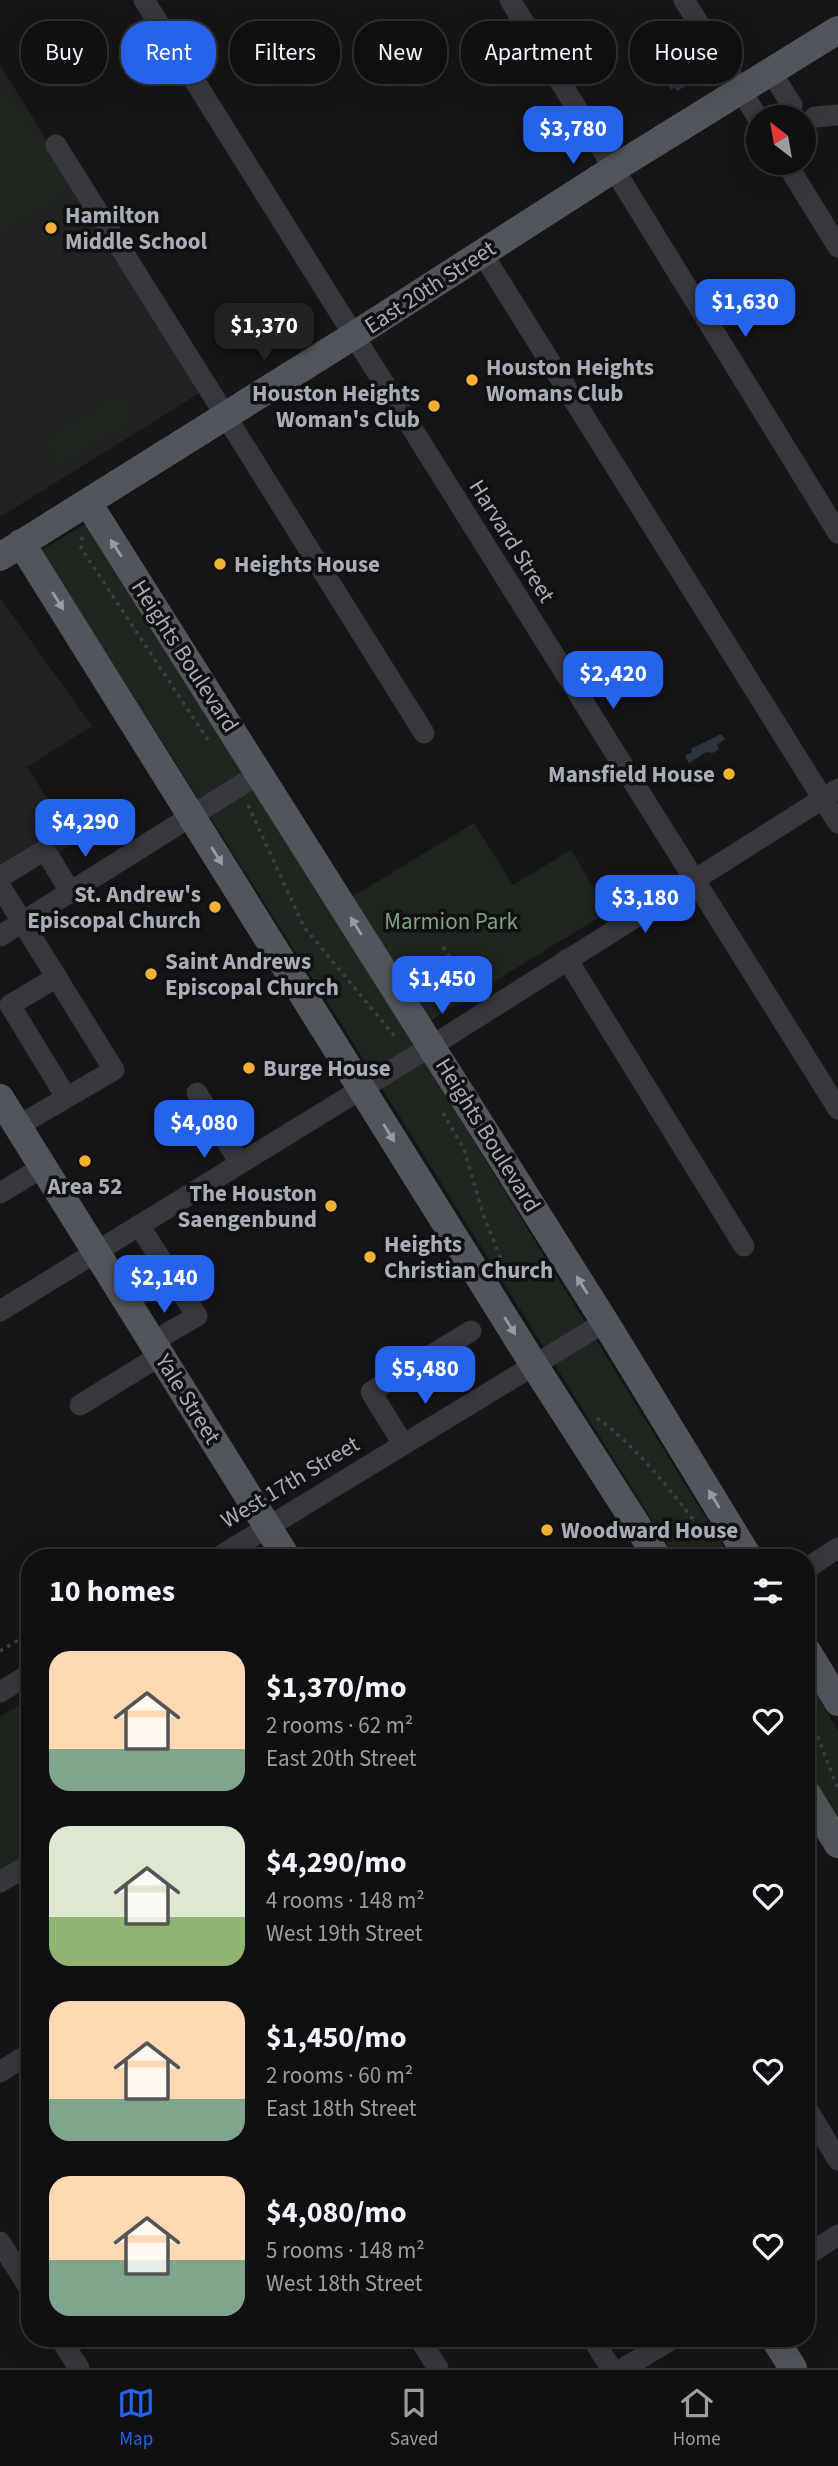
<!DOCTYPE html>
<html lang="en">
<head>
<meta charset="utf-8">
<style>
  body { margin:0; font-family:"Source Sans 3",sans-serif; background:#1e1e20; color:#f1f3f6; height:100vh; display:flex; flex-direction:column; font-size:26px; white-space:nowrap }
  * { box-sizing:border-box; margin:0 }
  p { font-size:23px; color:#9c9d9f }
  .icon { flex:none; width:38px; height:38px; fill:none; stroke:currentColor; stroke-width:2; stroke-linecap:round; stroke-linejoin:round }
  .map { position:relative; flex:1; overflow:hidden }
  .panel { position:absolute; left:21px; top:1549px; width:794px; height:798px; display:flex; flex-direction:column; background:#101012; border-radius:28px; box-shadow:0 7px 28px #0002,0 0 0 2px #303032 }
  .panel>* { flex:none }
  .hud { position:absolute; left:21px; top:21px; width:796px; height:63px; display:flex; gap:14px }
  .needle { width:46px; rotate:329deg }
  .controls { position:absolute; left:746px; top:105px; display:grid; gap:14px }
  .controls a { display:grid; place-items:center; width:70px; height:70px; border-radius:50%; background:#101012; box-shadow:0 7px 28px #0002,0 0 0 2px #303032; font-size:35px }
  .price { position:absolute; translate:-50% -60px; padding:0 16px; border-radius:14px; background:#2563eb; color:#fff; font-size:23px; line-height:46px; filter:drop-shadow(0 2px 4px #0008) }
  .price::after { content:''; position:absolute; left:50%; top:42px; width:21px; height:16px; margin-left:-10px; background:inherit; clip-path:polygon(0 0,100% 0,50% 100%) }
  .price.current { background:#222; color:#fff }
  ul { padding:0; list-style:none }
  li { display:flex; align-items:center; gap:21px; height:175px; padding:0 28px }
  li span { display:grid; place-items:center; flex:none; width:196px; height:140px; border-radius:21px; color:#555 }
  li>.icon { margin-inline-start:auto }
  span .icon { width:84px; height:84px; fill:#fffc; stroke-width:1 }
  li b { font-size:30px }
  h2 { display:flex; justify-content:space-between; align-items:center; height:84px; padding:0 28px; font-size:30px }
  .pill { padding:0 24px; border-radius:28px; background:#101012; box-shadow:0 7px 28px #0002,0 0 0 2px #303032; font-size:24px; line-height:63px }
  .pill.current { background:#2563eb; color:#fff }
  .menu { display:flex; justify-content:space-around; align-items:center; height:98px; border-top:2px solid #303032; background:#101012; font-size:19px; color:#9c9d9f }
  .menu a { display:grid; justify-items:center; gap:4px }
  .menu .current { color:#2563eb }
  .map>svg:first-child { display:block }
  .built { fill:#222225 }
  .green { fill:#1e261f }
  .water { fill:#2c353c }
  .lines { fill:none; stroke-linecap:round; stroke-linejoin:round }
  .path { stroke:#3d3f44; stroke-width:3.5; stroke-dasharray:3.5 5; stroke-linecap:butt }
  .minor { stroke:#37383d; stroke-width:21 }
  .major { stroke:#53555c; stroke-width:28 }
  .oneway { fill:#979ba6 }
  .poi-dot { fill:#f2b134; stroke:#111113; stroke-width:2.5 }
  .labels { text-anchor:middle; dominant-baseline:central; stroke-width:7; stroke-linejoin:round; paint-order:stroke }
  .poi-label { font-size:23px; font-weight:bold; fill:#a8adb8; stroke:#111113; text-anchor:start }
  .street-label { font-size:23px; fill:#a8adb8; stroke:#111113 }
  .park-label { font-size:23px; fill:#7fa381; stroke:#111113 }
</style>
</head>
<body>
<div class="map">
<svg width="838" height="2368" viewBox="0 0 838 2368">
  <rect width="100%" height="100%" fill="#161618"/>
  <g class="built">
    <polygon points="0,65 203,391 0,517"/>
    <polygon points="0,598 92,726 27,767 75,842 0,891"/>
  </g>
  <g class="green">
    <polygon points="0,75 63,174 65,190 55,202 0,235"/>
    <polygon points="119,391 135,404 131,424 60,466 42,441"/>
    <polygon points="86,524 256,789 730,1557 675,1557 385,1093 41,550"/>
    <polygon points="474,823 513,885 571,850 608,912 428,1022 352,897"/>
    <polygon points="807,1681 838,1730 838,1822 807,1771"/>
    <polygon points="30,1698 30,1856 0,1874 0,1717"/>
  </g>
  <g class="water">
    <polygon points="325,25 334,38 311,53 302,39"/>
    <polygon points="700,63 705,70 700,73 702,76 677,91 675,87 671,90 668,85 671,83 669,79 694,64 696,66"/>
    <polygon points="721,734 725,739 717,745 719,749 713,753 706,752 689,763 685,756 692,752 691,749"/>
  </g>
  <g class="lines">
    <g class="path">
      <polyline points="82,537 81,549 85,554 210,743"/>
      <polyline points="248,805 304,927 397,1039"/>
      <polyline points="443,947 471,991"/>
      <polyline points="443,1113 464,1149 483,1214 508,1277"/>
      <path d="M597 1418C640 1449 678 1499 709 1541"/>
      <polyline points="0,1651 30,1633"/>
      <polyline points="807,1723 817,1735 838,1789"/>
    </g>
    <g class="minor">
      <polyline points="144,0 838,1109"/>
      <polyline points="510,0 838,533"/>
      <polyline points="684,0 758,118"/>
      <polyline points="771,72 792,105"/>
      <polyline points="815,117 838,115"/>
      <polyline points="56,145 424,733"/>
      <polyline points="786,163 838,247"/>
      <polyline points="482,253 838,823"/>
      <polyline points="0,877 45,850 71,893"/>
      <polyline points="0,886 114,1070 18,1126"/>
      <polyline points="0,936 260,773"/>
      <polyline points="567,959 744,1246"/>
      <polyline points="57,977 10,1005 66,1097"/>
      <polyline points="197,1093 240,1163"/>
      <polyline points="0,1193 43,1167"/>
      <polyline points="139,1225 197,1316 152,1342"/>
      <polyline points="0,1311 446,1037 838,789"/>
      <polyline points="80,1405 161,1355"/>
      <polyline points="403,1444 371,1392 471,1331"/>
      <polyline points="217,1558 605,1322"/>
      <polyline points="807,1568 838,1548"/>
      <polyline points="0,1692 30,1674"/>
      <polyline points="0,1882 30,1864"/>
      <polyline points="0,2072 30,2053"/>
      <polyline points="807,2109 838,2160"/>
      <polyline points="0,2242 30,2289"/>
      <polyline points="807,2255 838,2235"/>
      <polyline points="60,2338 79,2368"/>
      <polyline points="419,2338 438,2368"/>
      <polyline points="592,2338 611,2368"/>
      <polyline points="624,2368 674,2338"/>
    </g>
    <g class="major">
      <polyline points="88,503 605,1322 749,1558"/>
      <polyline points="21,543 534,1365 658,1558"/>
      <polyline points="0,557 353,336 615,168 838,30"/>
      <polyline points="0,1098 287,1558"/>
      <polyline points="807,1651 838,1702"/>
      <polyline points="807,1794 838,1844"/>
      <polyline points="774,2338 793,2368"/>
    </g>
  </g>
  <defs><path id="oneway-solid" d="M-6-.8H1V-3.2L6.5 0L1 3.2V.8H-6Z" transform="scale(1.75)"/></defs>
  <g class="oneway">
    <use href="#oneway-solid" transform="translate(116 548) rotate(-123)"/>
    <use href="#oneway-solid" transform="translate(58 601) rotate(58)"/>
    <use href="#oneway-solid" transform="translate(217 856) rotate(58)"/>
    <use href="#oneway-solid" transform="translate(356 926) rotate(-122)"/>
    <use href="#oneway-solid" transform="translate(389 1133) rotate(58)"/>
    <use href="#oneway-solid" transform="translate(582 1285) rotate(-122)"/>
    <use href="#oneway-solid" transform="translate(510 1326) rotate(58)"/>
    <use href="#oneway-solid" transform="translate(714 1499) rotate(-121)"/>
  </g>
  <g class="poi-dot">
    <circle cx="51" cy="228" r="7"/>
    <circle cx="472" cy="380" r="7"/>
    <circle cx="434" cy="406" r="7"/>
    <circle cx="220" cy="564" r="7"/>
    <circle cx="729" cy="774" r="7"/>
    <circle cx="215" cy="907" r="7"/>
    <circle cx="151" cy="974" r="7"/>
    <circle cx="249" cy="1068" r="7"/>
    <circle cx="85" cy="1161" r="7"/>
    <circle cx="331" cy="1206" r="7"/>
    <circle cx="370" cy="1257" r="7"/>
    <circle cx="547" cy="1530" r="7"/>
  </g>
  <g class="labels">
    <g class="poi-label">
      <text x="65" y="215">Hamilton<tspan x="65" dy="26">Middle School</tspan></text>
      <text x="486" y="367">Houston Heights<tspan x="486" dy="26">Womans Club</tspan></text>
      <text x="420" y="393" text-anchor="end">Houston Heights<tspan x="420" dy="26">Woman's Club</tspan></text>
      <text x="234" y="564">Heights House</text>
      <text x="715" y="774" text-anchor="end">Mansfield House</text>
      <text x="201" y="894" text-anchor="end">St. Andrew's<tspan x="201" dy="26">Episcopal Church</tspan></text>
      <text x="165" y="961">Saint Andrews<tspan x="165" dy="26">Episcopal Church</tspan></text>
      <text x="263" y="1068">Burge House</text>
      <text x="85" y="1186" text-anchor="middle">Area 52</text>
      <text x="317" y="1193" text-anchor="end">The Houston<tspan x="317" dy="26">Saengenbund</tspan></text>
      <text x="384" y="1244">Heights<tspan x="384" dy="26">Christian Church</tspan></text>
      <text x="561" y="1530">Woodward House</text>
    </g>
    <g class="street-label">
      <text transform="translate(430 287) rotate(-33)">East 20th Street</text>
      <text transform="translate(512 541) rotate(58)">Harvard Street</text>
      <text transform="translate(185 656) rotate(57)">Heights Boulevard</text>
      <text transform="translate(488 1135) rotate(58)">Heights Boulevard</text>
      <text transform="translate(188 1399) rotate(58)">Yale Street</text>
      <text transform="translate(290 1482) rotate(-31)">West 17th Street</text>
    </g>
    <g class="park-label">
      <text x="451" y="921">Marmion Park</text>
    </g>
  </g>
</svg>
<div class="controls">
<a><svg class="needle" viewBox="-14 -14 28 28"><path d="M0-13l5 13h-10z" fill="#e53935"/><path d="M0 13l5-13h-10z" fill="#9c9d9f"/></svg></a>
</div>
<b class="price" style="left:573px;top:166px">$3,780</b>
<b class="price" style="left:745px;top:339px">$1,630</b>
<b class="price current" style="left:264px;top:363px">$1,370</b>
<b class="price" style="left:613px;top:711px">$2,420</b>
<b class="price" style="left:85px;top:859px">$4,290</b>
<b class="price" style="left:645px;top:935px">$3,180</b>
<b class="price" style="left:442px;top:1016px">$1,450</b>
<b class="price" style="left:204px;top:1160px">$4,080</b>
<b class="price" style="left:164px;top:1315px">$2,140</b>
<b class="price" style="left:425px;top:1406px">$5,480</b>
<div class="hud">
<a class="pill">Buy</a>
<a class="pill current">Rent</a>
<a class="pill">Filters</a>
<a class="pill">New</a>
<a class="pill">Apartment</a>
<a class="pill">House</a>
</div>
<section class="panel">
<h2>10 homes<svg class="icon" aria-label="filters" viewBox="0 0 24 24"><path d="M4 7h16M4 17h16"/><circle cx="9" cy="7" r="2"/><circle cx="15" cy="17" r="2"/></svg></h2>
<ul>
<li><span style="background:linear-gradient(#ffd9b3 70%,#7fa58c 0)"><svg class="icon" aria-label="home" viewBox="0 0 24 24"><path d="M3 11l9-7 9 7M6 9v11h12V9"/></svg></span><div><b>$1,370/mo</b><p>2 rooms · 62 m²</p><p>East 20th Street</p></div><svg class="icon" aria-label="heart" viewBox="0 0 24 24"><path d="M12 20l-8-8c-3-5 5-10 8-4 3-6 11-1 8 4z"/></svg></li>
<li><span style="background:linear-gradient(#dfe7d0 65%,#8fb573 0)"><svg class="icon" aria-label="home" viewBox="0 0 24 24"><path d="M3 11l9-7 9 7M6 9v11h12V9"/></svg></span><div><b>$4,290/mo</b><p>4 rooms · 148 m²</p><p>West 19th Street</p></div><svg class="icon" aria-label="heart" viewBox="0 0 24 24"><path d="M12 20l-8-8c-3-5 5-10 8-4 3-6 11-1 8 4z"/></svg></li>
<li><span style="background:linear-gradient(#ffd9b3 70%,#7fa58c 0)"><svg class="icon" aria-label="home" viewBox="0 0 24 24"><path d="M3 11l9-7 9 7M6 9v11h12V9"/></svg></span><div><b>$1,450/mo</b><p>2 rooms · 60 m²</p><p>East 18th Street</p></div><svg class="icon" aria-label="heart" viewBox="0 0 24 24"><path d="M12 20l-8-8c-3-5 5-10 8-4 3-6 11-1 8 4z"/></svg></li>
<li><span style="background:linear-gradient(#ffd9b3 60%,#7fa58c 0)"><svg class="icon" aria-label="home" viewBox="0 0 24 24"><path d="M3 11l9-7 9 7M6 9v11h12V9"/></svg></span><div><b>$4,080/mo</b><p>5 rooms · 148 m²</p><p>West 18th Street</p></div><svg class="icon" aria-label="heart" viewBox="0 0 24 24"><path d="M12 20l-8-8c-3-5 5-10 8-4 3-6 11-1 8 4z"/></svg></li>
</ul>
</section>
</div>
<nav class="menu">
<a class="current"><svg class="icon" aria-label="map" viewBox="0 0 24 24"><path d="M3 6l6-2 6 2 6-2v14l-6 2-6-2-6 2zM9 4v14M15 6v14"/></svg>Map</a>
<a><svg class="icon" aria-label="saved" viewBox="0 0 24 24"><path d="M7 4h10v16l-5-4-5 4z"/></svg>Saved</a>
<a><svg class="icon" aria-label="home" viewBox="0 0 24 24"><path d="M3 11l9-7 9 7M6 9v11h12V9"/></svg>Home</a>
</nav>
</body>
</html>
